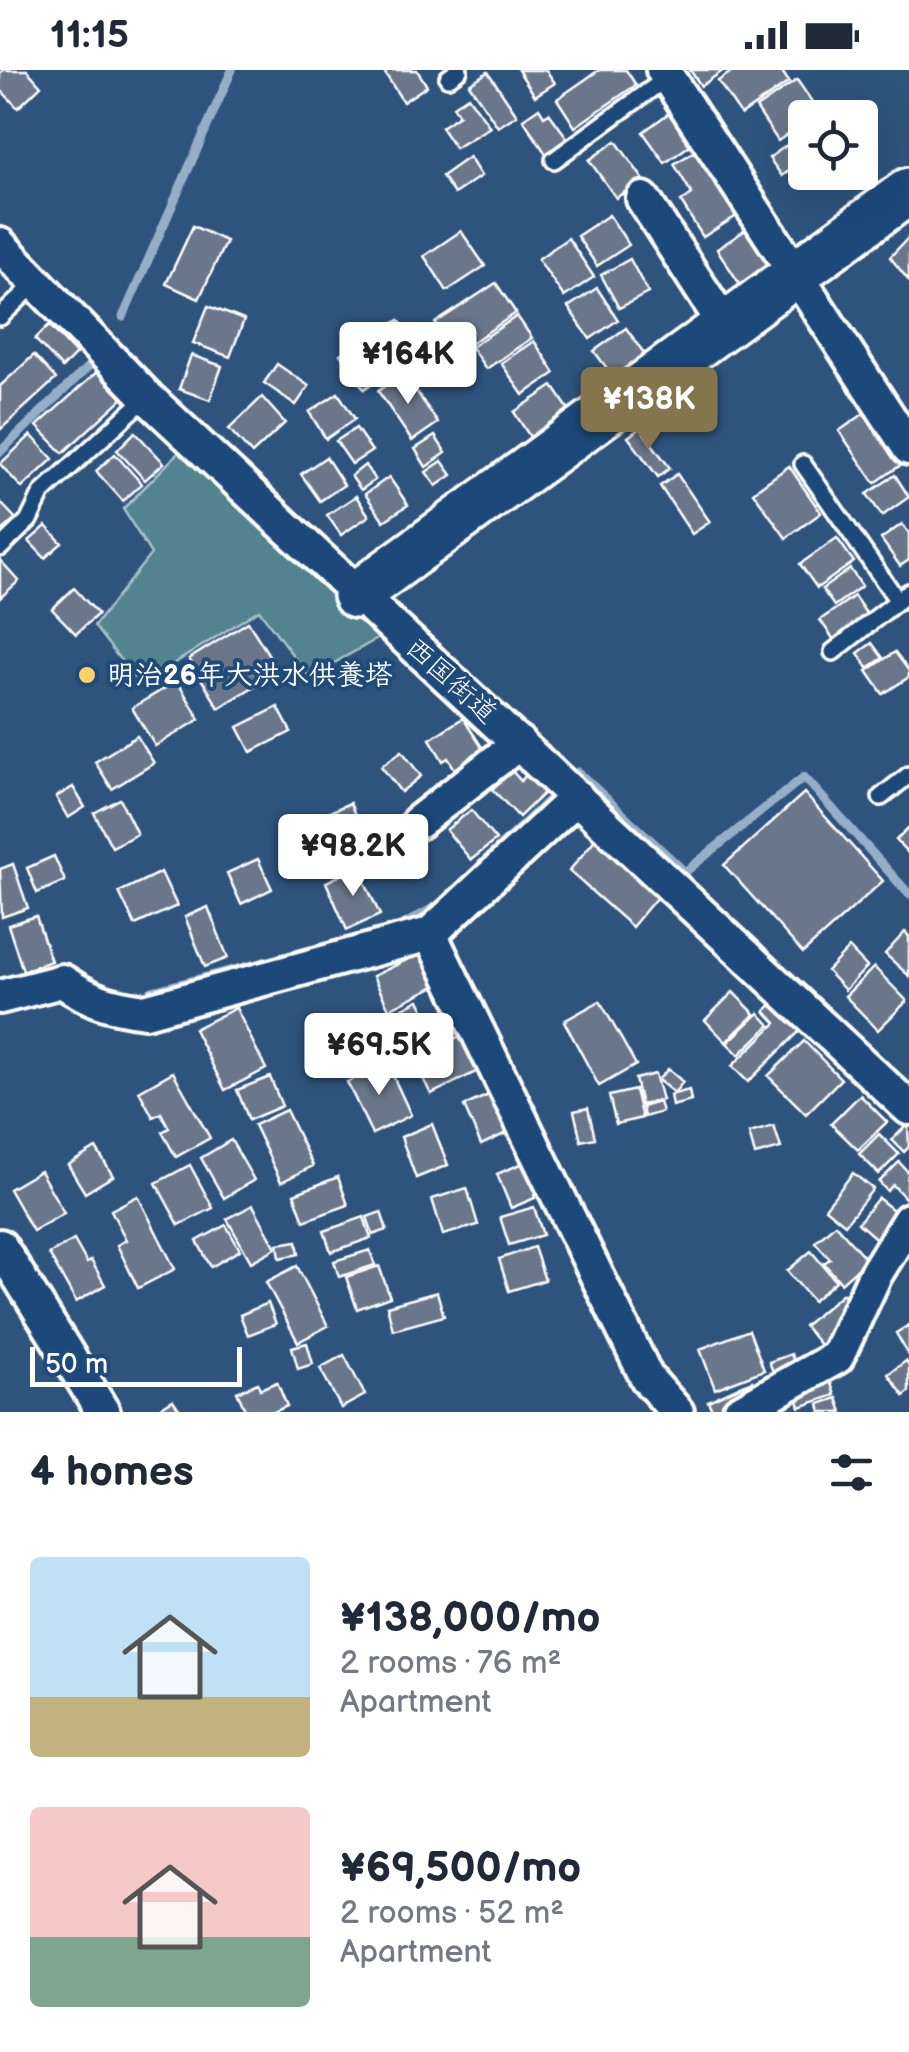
<!DOCTYPE html>
<html lang="en">
<head>
<meta charset="utf-8">
<style>
  body { margin:0; font-family:"Balsamiq Sans","Klee One",sans-serif; background:#f6f6f7; color:#1f2937; height:100vh; display:flex; flex-direction:column; font-size:38px; white-space:nowrap }
  * { box-sizing:border-box; margin:0 }
  p { font-size:32px; color:#747a83 }
  .icon { flex:none; width:55px; height:55px; fill:none; stroke:currentColor; stroke-width:2; stroke-linecap:round; stroke-linejoin:round }
  .map { position:relative; height:1342px; overflow:hidden }
  .details { display:flex; flex-direction:column; background:#fff; flex:1 }
  .details>* { flex:none }
  .buttons { position:absolute; left:788px; top:30px; display:grid; gap:20px }
  .buttons a { display:grid; place-items:center; width:90px; height:90px; border-radius:10px; background:#fff; box-shadow:0 10px 40px #0002; font-size:50px }
  .scale { position:absolute; left:30px; bottom:25px; width:212px; box-sizing:border-box; padding-left:10px; border:5px solid #fff; border-top:0; font-size:28px; line-height:35px; white-space:nowrap; color:#fff; -webkit-text-stroke:8px #1f4a7a; paint-order:stroke }
  .price { position:absolute; translate:-50% -85px; padding:0 22px; border-radius:10px; background:#fff; color:#222; font-size:32px; line-height:65px; filter:drop-shadow(0 2px 5px #0008) }
  .price::after { content:''; position:absolute; left:50%; top:60px; width:30px; height:22px; margin-left:-15px; background:inherit; clip-path:polygon(0 0,100% 0,50% 100%) }
  .price.active { background:#84754c; color:#fff }
  ul { padding:0; list-style:none }
  li { display:flex; align-items:center; gap:30px; height:250px; padding:0 30px }
  li span { display:grid; place-items:center; flex:none; width:280px; height:200px; border-radius:10px; color:#555 }
  li>.icon { margin-inline-start:auto }
  span .icon { width:120px; height:120px; fill:#fffc; stroke-width:1 }
  li b { font-size:42px }
  h2 { display:flex; justify-content:space-between; align-items:center; height:120px; padding:0 30px; font-size:42px }
  .status { display:flex; justify-content:space-between; align-items:center; height:70px; padding:0 50px; background:#fff; direction:ltr }
  .status svg { height:28px; fill:currentColor }
  .map>svg:first-child { display:block }
  .green { fill:#52838e; stroke:#a8c1c6; stroke-width:2.5 }
  .lines { fill:none; stroke-linecap:round; stroke-linejoin:round }
  .stream { stroke:#96afc9; stroke-width:9 }
  .building { fill:#6b778a; stroke:#fff; stroke-width:2.5 }
  .lane-casing { stroke:#fff; stroke-width:22 }
  .street-casing { stroke:#fff; stroke-width:40 }
  .secondary-casing { stroke:#fff; stroke-width:52 }
  .lane { stroke:#1f4a7a; stroke-width:15 }
  .street { stroke:#1f4a7a; stroke-width:32 }
  .secondary { stroke:#1f4a7a; stroke-width:45 }
  .poi-dot { fill:#ffd166; stroke:#1f4a7a; stroke-width:4 }
  .labels { text-anchor:middle; dominant-baseline:central; stroke-width:8; stroke-linejoin:round; paint-order:stroke }
  .poi-label { font-size:28px; font-weight:bold; fill:#fff; stroke:#1f4a7a; text-anchor:start }
  .street-label { font-size:28px; fill:#fff; stroke:#1f4a7a }
</style>
</head>
<body>
<div class="status"><b>11:15</b><svg viewBox="0 0 49 12"><path d="M0 12V9h3v3zM5 12V6h3v6zM10 12V3h3v9zM15 12V0h3v12zM26 1h20v11H26zM47 4h2v5h-2z"/></svg></div>
<div class="map">
<svg width="909" height="1342" viewBox="0 0 909 1342">
  <rect width="100%" height="100%" fill="#2e537d"/>
  <filter id="ink" filterUnits="userSpaceOnUse"><feTurbulence type="fractalNoise" baseFrequency=".01" numOctaves="2"/><feDisplacementMap in="SourceGraphic" scale="20" xChannelSelector="R" yChannelSelector="G"/><feConvolveMatrix kernelMatrix="1 2 1 2 8 2 1 2 1" color-interpolation-filters="sRGB"/></filter>
  <g filter="url(#ink)">
    <polygon class="green" points="183,378 384,565 309,607 259,540 140,615 94,556 151,484 123,439"/>
    <g class="lines">
      <g class="stream">
        <polyline points="123,247 232,0"/>
        <polyline points="0,382 94,291"/>
        <polyline points="575,705 578,702 685,802 804,707 909,824"/>
        <polyline points="481,794 555,724"/>
        <polyline points="403,855 437,836"/>
        <polyline points="152,921 340,872"/>
      </g>
    </g>
    <g class="building">
      <polygon points="3,0 27,0 41,16 18,38 0,19 0,3"/>
      <polygon points="383,0 417,0 427,16 403,32"/>
      <polygon points="518,0 546,0 555,13 535,26"/>
      <polygon points="599,0 626,0 636,15 575,57 557,29"/>
      <polygon points="690,0 724,0 701,16"/>
      <polygon points="734,0 781,0 789,12 741,45 718,11"/>
      <polygon points="488,2 517,45 498,57 469,14"/>
      <polygon points="797,10 819,42 805,48 805,52 778,71 756,38"/>
      <polygon points="468,26 490,57 455,78 441,57 459,45 453,36"/>
      <polygon points="539,38 544,46 549,43 568,69 546,84 523,49"/>
      <polygon points="673,40 696,71 665,93 643,62"/>
      <polygon points="805,62 805,89 782,106 769,88"/>
      <polygon points="616,71 643,109 616,128 589,90"/>
      <polygon points="702,77 743,142 703,167 681,132 692,124 674,94"/>
      <polygon points="469,87 481,106 454,124 442,106"/>
      <polygon points="609,145 629,175 597,196 577,166"/>
      <polygon points="193,156 226,171 199,229 166,214"/>
      <polygon points="750,157 775,193 741,216 717,179"/>
      <polygon points="461,161 485,196 447,221 424,186"/>
      <polygon points="909,167 909,211 890,187"/>
      <polygon points="568,168 594,207 564,227 538,189"/>
      <polygon points="630,189 648,223 619,238 601,205"/>
      <polygon points="496,213 516,243 455,284 435,253"/>
      <polygon points="597,218 618,250 590,269 568,237"/>
      <polygon points="208,236 244,250 230,287 193,273"/>
      <polygon points="517,246 532,268 486,299 471,277"/>
      <polygon points="399,250 415,275 394,289 377,264"/>
      <polygon points="49,255 76,284 62,298 35,269"/>
      <polygon points="626,258 646,286 615,309 594,281"/>
      <polygon points="371,263 395,298 364,319 340,284"/>
      <polygon points="534,271 555,303 523,325 501,293"/>
      <polygon points="34,285 56,309 0,360 0,316"/>
      <polygon points="191,285 222,296 210,330 179,319"/>
      <polygon points="277,294 309,316 296,335 264,313"/>
      <polygon points="99,300 123,328 63,383 37,356"/>
      <polygon points="404,303 438,353 412,371 378,321"/>
      <polygon points="553,316 571,343 532,370 514,342"/>
      <polygon points="338,323 355,349 326,369 309,342"/>
      <polygon points="262,327 285,353 252,384 229,359"/>
      <polygon points="872,338 908,390 875,413 839,361"/>
      <polygon points="356,358 372,381 352,394 336,371"/>
      <polygon points="640,358 670,398 658,407 628,367"/>
      <polygon points="135,362 164,393 145,410 117,380"/>
      <polygon points="31,365 53,389 22,418 0,394"/>
      <polygon points="435,366 446,383 426,397 415,379"/>
      <polygon points="115,384 142,414 123,431 96,401"/>
      <polygon points="326,387 344,415 320,431 301,404"/>
      <polygon points="442,391 452,405 436,416 426,402"/>
      <polygon points="365,395 375,410 361,420 351,406"/>
      <polygon points="789,396 821,443 786,468 753,422"/>
      <polygon points="677,404 710,452 692,464 660,416"/>
      <polygon points="895,405 909,427 882,446 867,424"/>
      <polygon points="389,407 408,435 384,451 365,424"/>
      <polygon points="356,426 369,446 341,465 327,445"/>
      <polygon points="0,432 16,449 0,463"/>
      <polygon points="902,454 909,463 909,490 900,496 881,469"/>
      <polygon points="46,456 62,473 45,488 29,471"/>
      <polygon points="837,468 854,492 817,518 800,494"/>
      <polygon points="0,490 19,511 0,528"/>
      <polygon points="850,499 862,516 834,536 822,519"/>
      <polygon points="74,518 98,544 76,564 52,539"/>
      <polygon points="854,526 868,546 834,570 820,550"/>
      <polygon points="248,552 279,601 219,638 189,589"/>
      <polygon points="872,573 883,588 868,598 858,583"/>
      <polygon points="895,582 909,601 909,607 883,624 867,601"/>
      <polygon points="177,611 200,649 155,676 132,638"/>
      <polygon points="278,637 291,662 251,682 238,657"/>
      <polygon points="463,648 487,685 458,704 448,688 443,691 430,669"/>
      <polygon points="137,666 154,693 112,719 95,692"/>
      <polygon points="402,681 421,706 401,722 381,696"/>
      <polygon points="512,701 521,711 527,704 544,723 519,747 492,719"/>
      <polygon points="73,717 85,737 68,748 56,727"/>
      <polygon points="804,723 883,811 803,883 724,795"/>
      <polygon points="120,729 137,764 112,777 94,743"/>
      <polygon points="350,733 365,768 323,787 307,752"/>
      <polygon points="471,740 496,770 471,790 446,760"/>
      <polygon points="909,757 909,784 896,770"/>
      <polygon points="597,767 662,821 632,857 569,801"/>
      <polygon points="54,786 65,811 37,823 27,798"/>
      <polygon points="258,789 272,819 241,834 227,803"/>
      <polygon points="13,794 28,838 2,847 0,799"/>
      <polygon points="358,797 380,845 347,860 326,812"/>
      <polygon points="161,802 177,836 135,855 119,822"/>
      <polygon points="208,837 228,888 205,897 185,847"/>
      <polygon points="36,846 51,891 23,901 8,855"/>
      <polygon points="905,862 909,866 909,906 885,884"/>
      <polygon points="849,878 867,897 845,920 827,901"/>
      <polygon points="421,883 437,915 389,939 373,906"/>
      <polygon points="874,897 907,931 878,960 845,926"/>
      <polygon points="733,922 755,944 726,972 705,950"/>
      <polygon points="419,930 434,961 403,976 387,946"/>
      <polygon points="600,931 636,995 599,1016 564,951"/>
      <polygon points="776,931 803,958 748,1012 732,996 776,953 765,941"/>
      <polygon points="236,938 266,999 225,1020 194,959"/>
      <polygon points="759,943 770,955 739,985 727,973"/>
      <polygon points="462,965 480,1000 431,1024 413,989"/>
      <polygon points="804,971 841,1009 806,1044 768,1006"/>
      <polygon points="387,993 411,1045 372,1064 347,1012"/>
      <polygon points="668,999 683,1012 674,1023 658,1010"/>
      <polygon points="173,1002 210,1068 176,1087 162,1062 169,1058 161,1043 153,1047 139,1021"/>
      <polygon points="655,1004 662,1030 641,1035 635,1009"/>
      <polygon points="270,1007 282,1036 249,1050 237,1020"/>
      <polygon points="635,1020 642,1048 616,1054 609,1026"/>
      <polygon points="689,1020 691,1031 672,1036 670,1025"/>
      <polygon points="493,1023 511,1061 481,1075 464,1036"/>
      <polygon points="860,1025 887,1052 858,1080 831,1054"/>
      <polygon points="659,1032 662,1042 644,1047 642,1037"/>
      <polygon points="588,1038 595,1068 581,1071 574,1041"/>
      <polygon points="286,1040 313,1096 281,1112 254,1055"/>
      <polygon points="432,1054 448,1095 416,1108 401,1067"/>
      <polygon points="908,1054 909,1077 904,1082 892,1070"/>
      <polygon points="774,1056 781,1078 755,1085 749,1063"/>
      <polygon points="879,1064 899,1084 879,1104 859,1084"/>
      <polygon points="231,1070 254,1110 224,1128 201,1088"/>
      <polygon points="96,1078 113,1106 85,1123 68,1095"/>
      <polygon points="528,1091 541,1121 534,1124 535,1128 511,1138 497,1104"/>
      <polygon points="899,1092 908,1102 906,1129 893,1115 887,1121 879,1112"/>
      <polygon points="190,1095 213,1138 179,1155 156,1113"/>
      <polygon points="40,1101 64,1143 33,1161 9,1119"/>
      <polygon points="853,1103 873,1119 845,1154 825,1138"/>
      <polygon points="338,1107 348,1135 304,1151 294,1124"/>
      <polygon points="467,1118 478,1155 443,1165 432,1129"/>
      <polygon points="138,1126 175,1199 138,1218 117,1175 126,1170 111,1140"/>
      <polygon points="878,1128 902,1147 881,1173 858,1153"/>
      <polygon points="253,1135 276,1178 251,1192 227,1149"/>
      <polygon points="534,1137 543,1165 509,1175 500,1147"/>
      <polygon points="381,1142 387,1160 373,1165 367,1147"/>
      <polygon points="364,1147 371,1168 331,1182 324,1161"/>
      <polygon points="835,1154 867,1190 841,1213 824,1193 830,1189 815,1172"/>
      <polygon points="226,1155 240,1180 211,1197 197,1171"/>
      <polygon points="74,1170 87,1193 91,1190 105,1215 76,1232 49,1184"/>
      <polygon points="297,1171 299,1184 280,1188 278,1174"/>
      <polygon points="534,1177 545,1210 509,1221 499,1189"/>
      <polygon points="370,1180 375,1195 339,1207 334,1191"/>
      <polygon points="811,1181 836,1211 813,1231 787,1201"/>
      <polygon points="297,1196 328,1256 298,1272 266,1212"/>
      <polygon points="379,1196 390,1227 357,1239 346,1207"/>
      <polygon points="437,1222 444,1246 393,1260 387,1236"/>
      <polygon points="843,1223 856,1238 826,1282 804,1256"/>
      <polygon points="268,1233 276,1254 248,1265 240,1245"/>
      <polygon points="909,1255 909,1286 896,1263"/>
      <polygon points="749,1260 764,1300 715,1319 700,1279"/>
      <polygon points="307,1273 313,1294 298,1299 292,1277"/>
      <polygon points="791,1284 798,1302 777,1311 769,1292"/>
      <polygon points="344,1285 365,1325 341,1338 320,1298"/>
      <polygon points="906,1291 909,1296 909,1322 904,1326 888,1304"/>
      <polygon points="829,1308 835,1325 800,1337 795,1320"/>
      <polygon points="752,1311 760,1328 730,1342 713,1342 708,1331"/>
      <polygon points="277,1312 287,1336 274,1342 246,1342 237,1322 258,1313 260,1319"/>
      <polygon points="837,1328 842,1342 821,1342 819,1334"/>
      <polygon points="173,1330 181,1342 153,1342"/>
    </g>
    <g class="lines">
      <defs>
        <g id="lane">
          <polyline points="448,8 459,0"/>
          <polyline points="554,90 668,7"/>
          <polyline points="0,247 36,213"/>
          <polyline points="803,394 898,531"/>
          <polyline points="0,478 29,450 42,423 147,327"/>
          <polyline points="833,582 909,522"/>
          <polyline points="881,727 909,705"/>
        </g>
        <g id="street">
          <polyline points="663,0 909,378"/>
          <polyline points="643,129 726,257"/>
          <polyline points="0,175 147,327 909,1038"/>
          <polyline points="418,752 519,673"/>
          <polyline points="430,864 647,1308 677,1342"/>
          <path d="M0 927 62 911C92 931 108 936 145 941L430 864 577 727"/>
          <polyline points="0,1176 103,1342"/>
          <polyline points="739,1342 837,1287 875,1205 909,1150"/>
        </g>
        <polyline id="secondary" points="356,525 909,121"/>
      </defs>
      <use href="#lane" class="lane-casing"/>
      <use href="#street" class="street-casing"/>
      <use href="#secondary" class="secondary-casing"/>
      <use href="#lane" class="lane"/>
      <use href="#street" class="street"/>
      <use href="#secondary" class="secondary"/>
    </g>
  </g>
  <circle class="poi-dot" cx="87" cy="605" r="10"/>
  <g class="labels">
    <g class="poi-label">
      <text x="107" y="605">明治26年大洪水供養塔</text>
    </g>
    <g class="street-label">
      <text transform="translate(451 611) rotate(42)">西国街道</text>
    </g>
  </g>
</svg>
<div class="buttons">
<a><svg class="icon" aria-label="locate" viewBox="0 0 24 24"><circle cx="12" cy="12" r="6"/><path d="M12 2v4M12 18v4M2 12h4M18 12h4"/></svg></a>
</div>
<div class="scale">50 m</div>
<b class="price" style="left:408px;top:337px">¥164K</b>
<b class="price active" style="left:649px;top:382px">¥138K</b>
<b class="price" style="left:353px;top:829px">¥98.2K</b>
<b class="price" style="left:379px;top:1028px">¥69.5K</b>
</div>
<section class="details">
<h2>4 homes<svg class="icon" aria-label="filters" viewBox="0 0 24 24"><path d="M4 7h16M4 17h16"/><circle cx="9" cy="7" r="2"/><circle cx="15" cy="17" r="2"/></svg></h2>
<ul>
<li><span style="background:linear-gradient(#bfe0f5 70%,#c2b280 0)"><svg class="icon" aria-label="home" viewBox="0 0 24 24"><path d="M3 11l9-7 9 7M6 9v11h12V9"/></svg></span><div><b>¥138,000/mo</b><p>2 rooms · 76 m²</p><p>Apartment</p></div></li>
<li><span style="background:linear-gradient(#f6c9c9 65%,#7fa58c 0)"><svg class="icon" aria-label="home" viewBox="0 0 24 24"><path d="M3 11l9-7 9 7M6 9v11h12V9"/></svg></span><div><b>¥69,500/mo</b><p>2 rooms · 52 m²</p><p>Apartment</p></div></li>
</ul>
</section>
</body>
</html>
